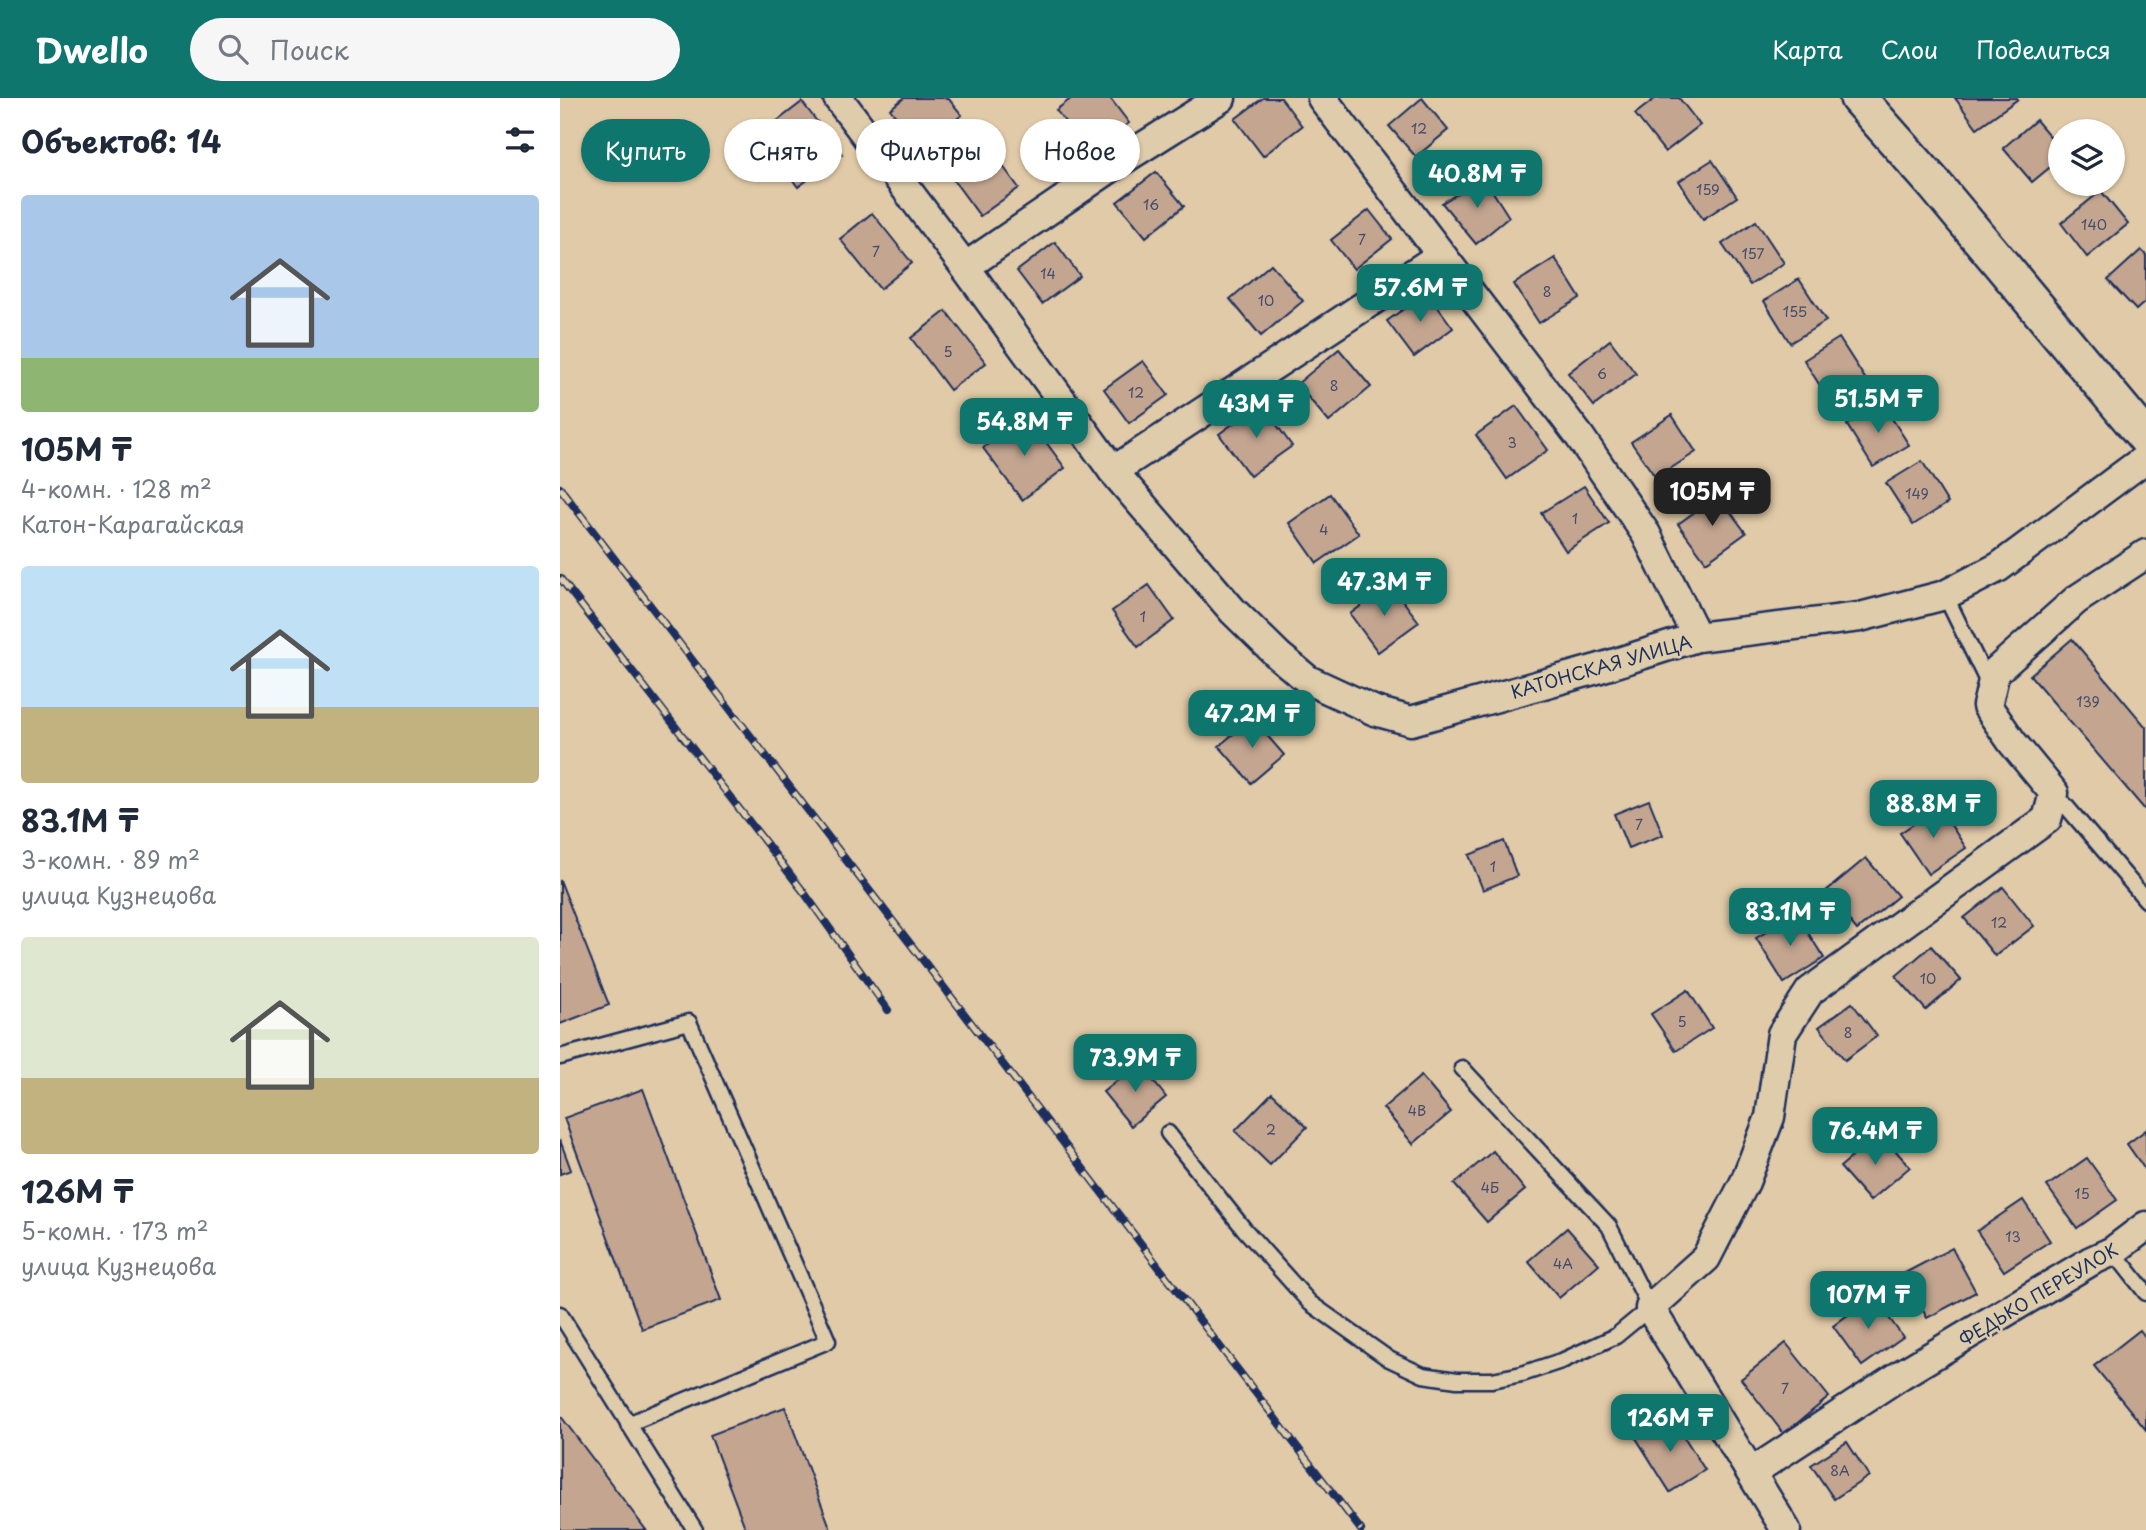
<!DOCTYPE html>
<html lang="ru">
<head>
<meta charset="utf-8">
<style>
  body { margin:0; font-family:"Playpen Sans",sans-serif; background:#f6f6f7; color:#1f2937; height:100vh; display:flex; flex-direction:column; font-size:26px; white-space:nowrap }
  * { box-sizing:border-box; margin:0 }
  p { font-size:23px; color:#747a83 }
  .icon { flex:none; width:38px; height:38px; fill:none; stroke:currentColor; stroke-width:2; stroke-linecap:round; stroke-linejoin:round }
  .map { position:relative; flex:1; overflow:hidden }
  .sheet { display:flex; flex-direction:column; background:#fff; width:560px }
  .sheet>* { flex:none }
  .top-card { position:absolute; left:21px; top:21px; width:665px; height:63px; display:flex; gap:14px }
  .fabs { position:absolute; left:1488px; top:21px; display:grid; gap:14px }
  .fabs a { display:grid; place-items:center; width:77px; height:77px; border-radius:50%; background:#fff; box-shadow:0 2px 5px #0004; font-size:35px }
  .price { position:absolute; translate:-50% -60px; padding:0 16px; border-radius:14px; background:#0f766e; color:#fff; font-size:23px; line-height:46px; filter:drop-shadow(0 2px 4px #0008) }
  .price::after { content:''; position:absolute; left:50%; top:42px; width:21px; height:16px; margin-left:-10px; background:inherit; clip-path:polygon(0 0,100% 0,50% 100%) }
  .price.selected { background:#222; color:#fff }
  ul { padding:0; list-style:none }
  li { display:grid; align-content:center; gap:14px; height:371px; padding:0 21px }
  li span { display:grid; place-items:center; height:217px; border-radius:7px; color:#555 }
  li>.icon { margin-inline-start:auto }
  span .icon { width:126px; height:126px; fill:#fffc; stroke-width:1 }
  li b { font-size:30px }
  h2 { display:flex; justify-content:space-between; align-items:center; height:84px; padding:0 21px; font-size:30px }
  .tag { padding:0 24px; border-radius:32px; background:#fff; box-shadow:0 2px 5px #0004; font-size:24px; line-height:63px }
  .tag.selected { background:#0f766e; color:#fff }
  header { display:flex; align-items:center; gap:42px; box-sizing:border-box; height:98px; padding:0 35px; background:#0f766e; color:#fff }
  header strong { font-size:33px }
  nav { display:flex; gap:38px; margin-inline-start:auto; font-size:24px }
  .search { width:490px; height:63px; background:#f6f6f7; display:flex; align-items:center; gap:18px; box-sizing:border-box; padding:0 24px; border-radius:38px; color:#747a83; font-size:26px }
  main { display:flex; flex:1; min-height:0 }
  .map>svg:first-child { display:block }
  .building { fill:#c3a590; stroke:#1b2f5e; stroke-width:2 }
  .lines { fill:none; stroke-linecap:round; stroke-linejoin:round }
  .service-casing { stroke:#1b2f5e; stroke-width:19 }
  .minor-casing { stroke:#1b2f5e; stroke-width:33 }
  .tertiary-casing { stroke:#1b2f5e; stroke-width:40 }
  .service { stroke:#deccaa; stroke-width:14 }
  .minor { stroke:#deccaa; stroke-width:28 }
  .tertiary { stroke:#deccaa; stroke-width:35 }
  .rail-casing { stroke:#1b2f5e; stroke-width:8 }
  .rail { stroke:#deccaa; stroke-width:5; stroke-dasharray:16; stroke-linecap:butt }
  .labels { text-anchor:middle; dominant-baseline:central; stroke-width:5; stroke-linejoin:round; paint-order:stroke }
  .number-label { font-size:14px; fill:#454c6a }
  .street-label { font-size:18px; fill:#1b2f5e; stroke:#deccaa }
</style>
</head>
<body>
<header>
<strong>Dwello</strong>
<div class="search"><svg class="icon" aria-label="search" viewBox="0 0 24 24"><circle cx="10" cy="10" r="6"/><path d="M15 15l6 6"/></svg>Поиск</div>
<nav><a>Карта</a><a>Слои</a><a>Поделиться</a></nav>
</header>
<main>
<section class="sheet">
<h2>Объектов: 14<svg class="icon" aria-label="filters" viewBox="0 0 24 24"><path d="M4 7h16M4 17h16"/><circle cx="9" cy="7" r="2"/><circle cx="15" cy="17" r="2"/></svg></h2>
<ul>
<li><span style="background:linear-gradient(#a9c7e8 75%,#8fb573 0)"><svg class="icon" aria-label="home" viewBox="0 0 24 24"><path d="M3 11l9-7 9 7M6 9v11h12V9"/></svg></span><div><b>105M ₸</b><p>4-комн. · 128 m²</p><p>Катон-Карагайская</p></div></li>
<li><span style="background:linear-gradient(#bfe0f5 65%,#c2b280 0)"><svg class="icon" aria-label="home" viewBox="0 0 24 24"><path d="M3 11l9-7 9 7M6 9v11h12V9"/></svg></span><div><b>83.1M ₸</b><p>3-комн. · 89 m²</p><p>улица Кузнецова</p></div></li>
<li><span style="background:linear-gradient(#dfe7d0 65%,#c2b280 0)"><svg class="icon" aria-label="home" viewBox="0 0 24 24"><path d="M3 11l9-7 9 7M6 9v11h12V9"/></svg></span><div><b>126M ₸</b><p>5-комн. · 173 m²</p><p>улица Кузнецова</p></div></li>
</ul>
</section>
<div class="map">
<svg width="1586" height="1432" viewBox="0 0 1586 1432">
  <rect width="100%" height="100%" fill="#e1caa7"/>
  <filter id="ink" filterUnits="userSpaceOnUse"><feTurbulence type="fractalNoise" baseFrequency=".0143" numOctaves="2"/><feDisplacementMap in="SourceGraphic" scale="14" xChannelSelector="R" yChannelSelector="G"/><feConvolveMatrix kernelMatrix="1 2 1 2 8 2 1 2 1" color-interpolation-filters="sRGB"/></filter>
  <g filter="url(#ink)">
    <g class="building">
      <polygon points="344,0 388,0 402,17 360,49 330,11"/>
      <polygon points="512,0 550,0 569,25 529,55 496,12"/>
      <polygon points="703,0 721,0 742,28 703,58 675,21"/>
      <polygon points="862,0 888,32 856,59 829,28"/>
      <polygon points="1096,0 1119,0 1140,27 1105,54 1075,16"/>
      <polygon points="1395,0 1457,0 1458,1 1417,30"/>
      <polygon points="242,4 282,56 238,89 199,37"/>
      <polygon points="1476,22 1500,50 1500,61 1472,84 1443,50"/>
      <polygon points="431,52 459,90 420,118 392,80"/>
      <polygon points="1152,62 1177,99 1143,121 1119,83"/>
      <polygon points="596,74 624,108 586,139 557,104"/>
      <polygon points="924,80 949,119 916,146 882,105"/>
      <polygon points="1541,93 1568,126 1527,159 1501,125"/>
      <polygon points="809,112 832,141 794,171 771,142"/>
      <polygon points="312,115 352,165 320,191 280,141"/>
      <polygon points="1196,123 1224,165 1190,187 1162,146"/>
      <polygon points="495,144 520,178 482,206 457,173"/>
      <polygon points="1581,152 1586,157 1586,203 1576,212 1548,182"/>
      <polygon points="995,160 1020,200 979,225 954,186"/>
      <polygon points="711,166 743,203 701,238 670,201"/>
      <polygon points="1239,181 1266,223 1230,245 1204,203"/>
      <polygon points="867,194 893,230 854,259 827,223"/>
      <polygon points="386,213 426,265 390,292 351,240"/>
      <polygon points="1279,240 1306,282 1270,304 1244,262"/>
      <polygon points="1050,242 1076,276 1034,308 1008,275"/>
      <polygon points="779,251 811,289 769,324 737,286"/>
      <polygon points="583,263 608,297 569,325 544,291"/>
      <polygon points="701,305 732,348 690,378 659,336"/>
      <polygon points="1322,305 1349,347 1313,369 1287,327"/>
      <polygon points="956,308 988,352 947,381 916,337"/>
      <polygon points="466,317 505,370 462,402 423,350"/>
      <polygon points="1112,317 1136,354 1096,380 1071,344"/>
      <polygon points="1362,363 1388,405 1353,427 1326,385"/>
      <polygon points="1024,388 1049,425 1006,453 981,415"/>
      <polygon points="770,396 799,436 757,465 729,425"/>
      <polygon points="1158,397 1186,435 1146,464 1118,426"/>
      <polygon points="830,486 859,524 818,554 790,516"/>
      <polygon points="589,487 614,522 578,549 552,513"/>
      <polygon points="1512,541 1586,629 1586,713 1470,577"/>
      <polygon points="692,620 724,657 691,685 659,648"/>
      <polygon points="1089,702 1103,737 1068,750 1054,716"/>
      <polygon points="1379,709 1406,750 1368,776 1340,735"/>
      <polygon points="944,743 957,778 923,792 909,757"/>
      <polygon points="1306,760 1338,798 1297,832 1265,794"/>
      <polygon points="0,782 49,907 0,926"/>
      <polygon points="1443,789 1474,828 1435,858 1404,820"/>
      <polygon points="1236,816 1264,860 1224,885 1196,840"/>
      <polygon points="1371,848 1401,882 1366,912 1336,878"/>
      <polygon points="1128,892 1152,930 1116,953 1091,916"/>
      <polygon points="1292,905 1317,938 1285,962 1259,929"/>
      <polygon points="579,965 606,999 571,1028 543,994"/>
      <polygon points="861,978 891,1014 853,1046 823,1010"/>
      <polygon points="83,991 161,1202 82,1231 4,1020"/>
      <polygon points="712,995 747,1029 710,1067 675,1033"/>
      <polygon points="1586,1032 1586,1073 1567,1046"/>
      <polygon points="1320,1035 1350,1069 1310,1103 1280,1069"/>
      <polygon points="0,1042 11,1072 0,1076"/>
      <polygon points="933,1053 965,1092 927,1124 894,1086"/>
      <polygon points="1527,1060 1557,1102 1517,1130 1487,1088"/>
      <polygon points="1463,1102 1490,1143 1444,1173 1417,1133"/>
      <polygon points="1007,1130 1039,1166 999,1200 968,1163"/>
      <polygon points="1392,1150 1416,1194 1367,1220 1343,1176"/>
      <polygon points="1313,1198 1343,1239 1302,1268 1273,1228"/>
      <polygon points="1580,1232 1586,1240 1586,1332 1534,1268"/>
      <polygon points="1226,1245 1269,1299 1224,1336 1181,1281"/>
      <polygon points="225,1309 271,1432 186,1432 150,1337"/>
      <polygon points="0,1317 86,1432 0,1432"/>
      <polygon points="1111,1318 1145,1372 1110,1394 1076,1340"/>
      <polygon points="1287,1344 1309,1378 1274,1401 1251,1367"/>
    </g>
    <g class="lines">
      <defs>
        <g id="service">
          <polyline points="1385,497 1429,587"/>
          <polyline points="1494,694 1586,802"/>
          <polyline points="0,959 129,924 268,1243 68,1326"/>
          <polyline points="608,1035 684,1131 750,1205 829,1261 863,1277 897,1282 932,1282 962,1276 1004,1262 1056,1238 1090,1210 1049,1128 902,970"/>
          <polyline points="1553,1153 1586,1195"/>
          <polyline points="0,1216 135,1432"/>
        </g>
        <g id="minor">
          <polyline points="278,0 405,169 553,373 880,158"/>
          <polyline points="762,0 1020,339 1086,436 1137,539"/>
          <polyline points="405,169 559,64 661,0"/>
          <polyline points="553,373 673,513 719,558 748,582 815,613 851,623 1037,571 1137,539 1300,519 1385,497 1439,469 1586,360"/>
          <polyline points="1192,1374 1342,1276 1531,1163 1553,1153 1586,1128"/>
          <polyline points="1226,1432 1090,1210 1146,1160 1185,1084 1210,1019 1222,936 1250,893 1487,721 1494,695 1452,644 1427,608 1435,574 1516,502 1586,456"/>
        </g>
        <polyline id="tertiary" points="1298,0 1375,87 1586,340"/>
      </defs>
      <use href="#service" class="service-casing"/>
      <use href="#minor" class="minor-casing"/>
      <use href="#tertiary" class="tertiary-casing"/>
      <use href="#service" class="service"/>
      <use href="#minor" class="minor"/>
      <use href="#tertiary" class="tertiary"/>
      <defs>
        <g id="rail">
          <polyline points="0,390 801,1432"/>
          <polyline points="0,480 243,793 328,912"/>
        </g>
      </defs>
      <use href="#rail" class="rail-casing"/>
      <use href="#rail" class="rail"/>
    </g>
  </g>
  <g class="labels">
    <g class="number-label">
      <text x="859" y="30">12</text>
      <text x="1148" y="91">159</text>
      <text x="591" y="106">16</text>
      <text x="1534" y="126">140</text>
      <text x="802" y="141">7</text>
      <text x="316" y="153">7</text>
      <text x="1193" y="155">157</text>
      <text x="488" y="175">14</text>
      <text x="987" y="193">8</text>
      <text x="706" y="202">10</text>
      <text x="1235" y="213">155</text>
      <text x="388" y="253">5</text>
      <text x="1042" y="275">6</text>
      <text x="774" y="287">8</text>
      <text x="576" y="294">12</text>
      <text x="952" y="344">3</text>
      <text x="1357" y="395">149</text>
      <text x="1015" y="420">1</text>
      <text x="764" y="431">4</text>
      <text x="583" y="518">1</text>
      <text x="1528" y="603">139</text>
      <text x="1079" y="726">7</text>
      <text x="933" y="768">1</text>
      <text x="1439" y="824">12</text>
      <text x="1368" y="880">10</text>
      <text x="1122" y="923">5</text>
      <text x="1288" y="934">8</text>
      <text x="857" y="1012">4В</text>
      <text x="711" y="1031">2</text>
      <text x="930" y="1089">4Б</text>
      <text x="1522" y="1095">15</text>
      <text x="1453" y="1138">13</text>
      <text x="1003" y="1165">4А</text>
      <text x="1225" y="1290">7</text>
      <text x="1280" y="1372">8А</text>
    </g>
    <g class="street-label">
      <text transform="translate(1041 568) rotate(-16)">КАТОНСКАЯ УЛИЦА</text>
      <text transform="translate(1478 1196) rotate(-31)">ФЕДЬКО ПЕРЕУЛОК</text>
    </g>
  </g>
</svg>
<div class="fabs">
<a><svg class="icon" aria-label="layers" viewBox="0 0 24 24"><path d="M12 4l9 5-9 5-9-5zM3 14l9 5 9-5"/></svg></a>
</div>
<b class="price" style="left:917px;top:112px">40.8M ₸</b>
<b class="price" style="left:860px;top:226px">57.6M ₸</b>
<b class="price" style="left:1318px;top:337px">51.5M ₸</b>
<b class="price" style="left:696px;top:342px">43M ₸</b>
<b class="price" style="left:464px;top:360px">54.8M ₸</b>
<b class="price selected" style="left:1152px;top:430px">105M ₸</b>
<b class="price" style="left:824px;top:520px">47.3M ₸</b>
<b class="price" style="left:692px;top:652px">47.2M ₸</b>
<b class="price" style="left:1373px;top:742px">88.8M ₸</b>
<b class="price" style="left:1230px;top:850px">83.1M ₸</b>
<b class="price" style="left:575px;top:996px">73.9M ₸</b>
<b class="price" style="left:1315px;top:1069px">76.4M ₸</b>
<b class="price" style="left:1308px;top:1233px">107M ₸</b>
<b class="price" style="left:1110px;top:1356px">126M ₸</b>
<div class="top-card">
<a class="tag selected">Купить</a>
<a class="tag">Снять</a>
<a class="tag">Фильтры</a>
<a class="tag">Новое</a>
</div>
</div>
</main>
</body>
</html>
